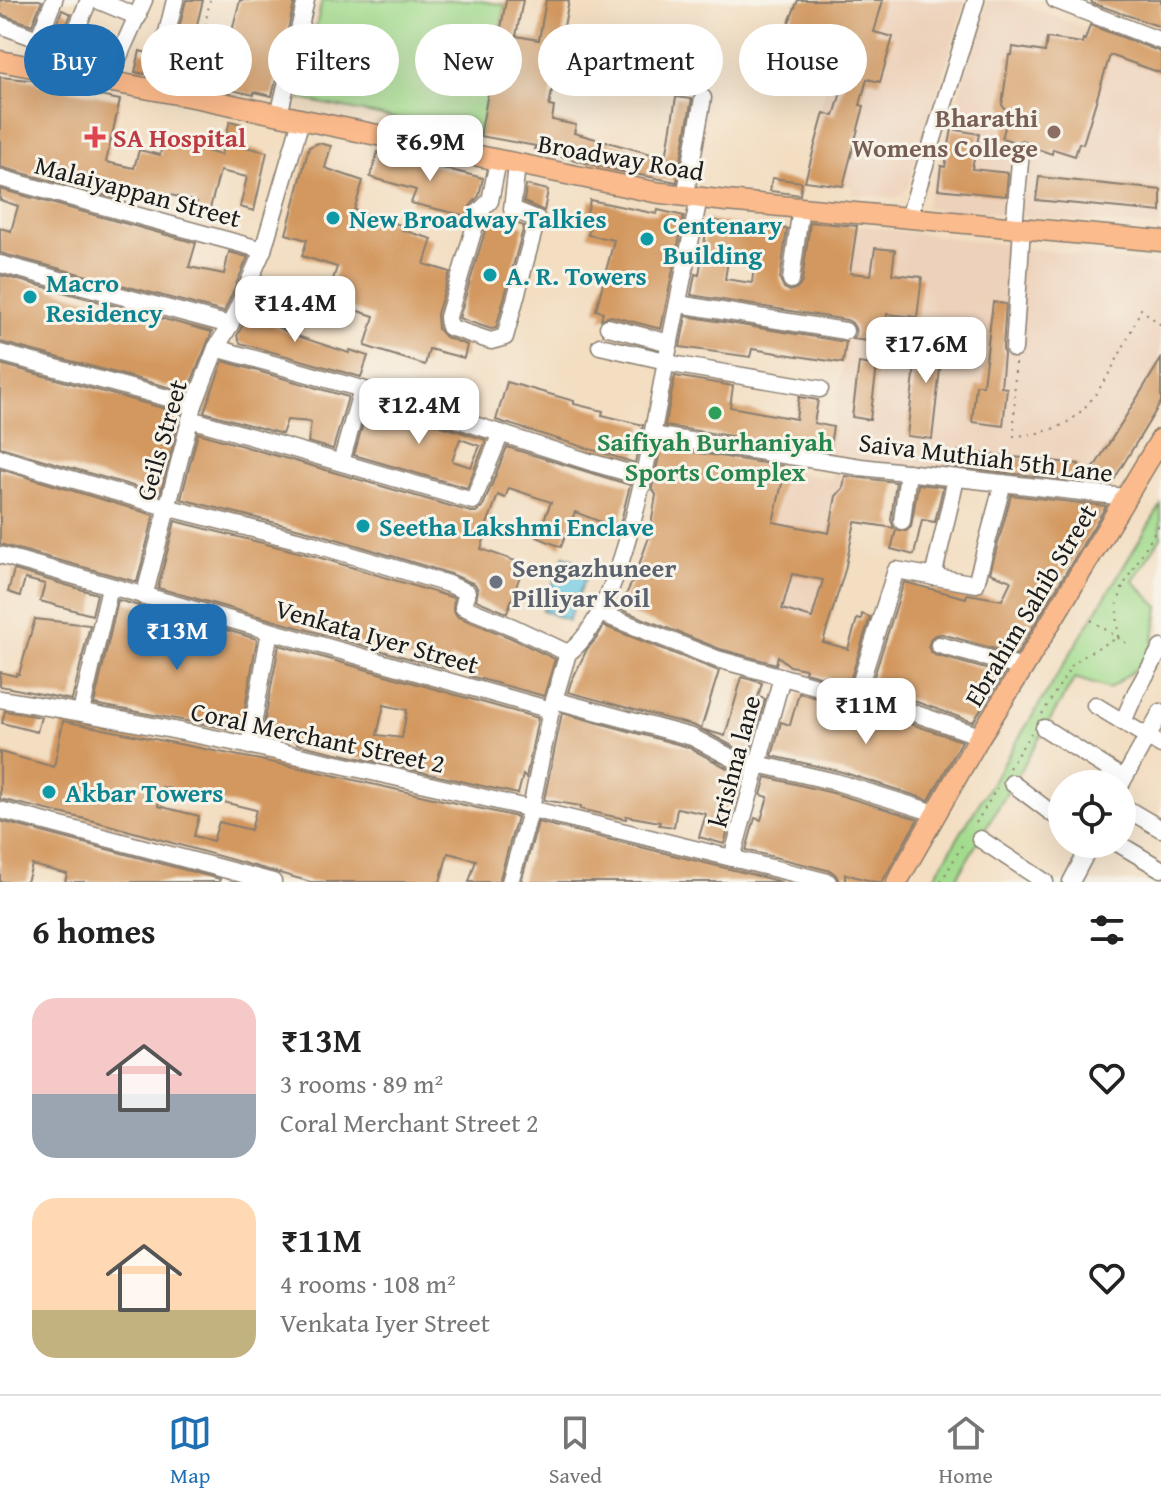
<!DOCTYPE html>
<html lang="en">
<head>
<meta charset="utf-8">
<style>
  body { margin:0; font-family:"Gentium Book Plus",serif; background:#f2f2f2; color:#222; height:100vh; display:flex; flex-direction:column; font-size:30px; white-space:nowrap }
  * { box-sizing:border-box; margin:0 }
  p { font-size:26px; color:#767676 }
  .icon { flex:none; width:44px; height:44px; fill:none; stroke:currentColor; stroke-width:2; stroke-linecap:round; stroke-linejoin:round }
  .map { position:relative; height:882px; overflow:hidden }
  .details { display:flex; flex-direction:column; background:#fff; flex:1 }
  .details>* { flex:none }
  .top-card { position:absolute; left:24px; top:24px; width:1114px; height:72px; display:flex; gap:16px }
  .buttons { position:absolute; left:1048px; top:770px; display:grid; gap:16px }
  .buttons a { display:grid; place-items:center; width:88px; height:88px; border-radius:50%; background:#fff; box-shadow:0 8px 32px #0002; font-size:40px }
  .price { position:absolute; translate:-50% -68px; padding:0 18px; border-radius:16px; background:#fff; color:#222; font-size:26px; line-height:52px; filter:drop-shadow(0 2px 4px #0008) }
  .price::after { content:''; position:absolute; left:50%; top:48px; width:24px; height:18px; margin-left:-12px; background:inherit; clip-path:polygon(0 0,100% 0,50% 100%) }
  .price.on { background:#1f6fb2; color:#fff }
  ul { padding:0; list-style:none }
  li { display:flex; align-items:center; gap:24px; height:200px; padding:0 32px }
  li span { display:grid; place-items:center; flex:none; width:224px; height:160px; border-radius:24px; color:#555 }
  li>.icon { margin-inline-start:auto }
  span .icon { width:96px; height:96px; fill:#fffc; stroke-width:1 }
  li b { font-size:34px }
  h2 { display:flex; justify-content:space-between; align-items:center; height:96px; padding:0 32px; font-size:34px }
  .tag { padding:0 28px; border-radius:36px; background:#fff; box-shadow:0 8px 32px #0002; font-size:28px; line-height:72px }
  .tag.on { background:#1f6fb2; color:#fff }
  .tab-bar { display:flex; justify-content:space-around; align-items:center; height:112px; border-top:2px solid #e0e0e0; background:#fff; font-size:22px; color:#767676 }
  .tab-bar a { display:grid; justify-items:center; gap:4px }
  .tab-bar .on { color:#1f6fb2 }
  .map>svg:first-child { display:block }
  .built { fill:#edd1ba }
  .green { fill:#a2db8d; stroke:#5f7c54; stroke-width:2 }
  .water { fill:#65c7e3; stroke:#407280; stroke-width:2 }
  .building { fill:#d3985e; fill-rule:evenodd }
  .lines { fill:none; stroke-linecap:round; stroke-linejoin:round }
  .minor-casing { stroke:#887d6f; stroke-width:19 }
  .major-casing { stroke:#887d6f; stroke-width:23 }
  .path { stroke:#887d6f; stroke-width:2; stroke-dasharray:2 6; stroke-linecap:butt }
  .minor { stroke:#fff; stroke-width:16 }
  .major { stroke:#fbbb8c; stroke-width:20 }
  .education-dot { fill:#8d6e63; stroke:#f7f3e8; stroke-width:3 }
  .health-dot { fill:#e0444e; stroke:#f7f3e8; stroke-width:3 }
  .culture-dot { fill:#0f9aa8; stroke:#f7f3e8; stroke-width:3 }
  .leisure-dot { fill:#2e9e5b; stroke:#f7f3e8; stroke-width:3 }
  .worship-dot { fill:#6b7280; stroke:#f7f3e8; stroke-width:3 }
  .labels { text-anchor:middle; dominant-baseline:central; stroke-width:6; stroke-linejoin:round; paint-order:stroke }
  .education-label { font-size:26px; font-weight:bold; fill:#785e54; stroke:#f7f3e8; text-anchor:end }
  .health-label { font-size:26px; font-weight:bold; fill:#be3a42; stroke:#f7f3e8; text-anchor:start }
  .street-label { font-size:26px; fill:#1c1c1c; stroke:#f7f3e8 }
  .culture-label { font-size:26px; font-weight:bold; fill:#0d838f; stroke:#f7f3e8; text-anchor:start }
  .leisure-label { font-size:26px; font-weight:bold; fill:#27864d; stroke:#f7f3e8 }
  .worship-label { font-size:26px; font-weight:bold; fill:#5b616d; stroke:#f7f3e8; text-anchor:start }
</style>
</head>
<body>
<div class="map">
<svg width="1161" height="882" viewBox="0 0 1161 882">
  <rect width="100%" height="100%" fill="#f7f3e8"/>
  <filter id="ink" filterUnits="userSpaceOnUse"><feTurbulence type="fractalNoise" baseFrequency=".0125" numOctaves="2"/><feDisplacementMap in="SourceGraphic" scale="16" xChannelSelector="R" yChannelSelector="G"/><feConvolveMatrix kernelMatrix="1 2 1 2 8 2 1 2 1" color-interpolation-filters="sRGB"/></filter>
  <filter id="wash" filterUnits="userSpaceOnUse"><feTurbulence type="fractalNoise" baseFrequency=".006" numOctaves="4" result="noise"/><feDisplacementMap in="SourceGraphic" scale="32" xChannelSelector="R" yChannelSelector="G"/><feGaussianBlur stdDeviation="1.8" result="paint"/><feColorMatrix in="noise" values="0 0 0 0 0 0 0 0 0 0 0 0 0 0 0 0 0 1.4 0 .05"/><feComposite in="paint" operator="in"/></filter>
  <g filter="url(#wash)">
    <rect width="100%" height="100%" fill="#f3dec2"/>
    <g class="built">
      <polygon points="855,0 966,0 908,187 896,198 852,194 852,187 802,181 828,77 832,77"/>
      <polygon points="987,0 1008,0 1161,55 1161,227 925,208"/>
      <polygon points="857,225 1161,266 1161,407 1108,492 952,474 828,454 847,335 846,329 853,274 851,273"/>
      <polygon points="786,469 830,479 836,471 867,479 845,570 811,681 745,662 778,553 766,549"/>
    </g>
    <g class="green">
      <polygon points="322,0 475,0 505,5 501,28 495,27 491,47 496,49 480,136 300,99"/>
      <polygon points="1161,505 1161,537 1133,581 1159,607 1150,658 1109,689 1075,678 954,882 931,882"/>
    </g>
    <polygon class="water" points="564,556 590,567 568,621 542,610"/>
    <g id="blocks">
      <g class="building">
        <polygon points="0,0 39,0 42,1 32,25 0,14"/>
        <polygon points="186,0 203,0 183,82 167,78"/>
        <polygon points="240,0 295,0 272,96 254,92 254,95 208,85 219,39 229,42"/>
        <polygon points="506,0 523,0 516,36 539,40 546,0 569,0 549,106 554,107 552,120 576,125 574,133 666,158 676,97 692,99 677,182 619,171 546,153 534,149 536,146 480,136 496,49 491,47 495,27 501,28"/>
        <polygon points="798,0 883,0 874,32 893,37 880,82 867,79 860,105 864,106 843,186 805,181 824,113 834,116 844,82 790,63 798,44 788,40 793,29 787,27"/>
        <polygon points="1091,0 1161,0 1161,27 1092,3"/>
        <polygon points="62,10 71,14 61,38 52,34"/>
        <polygon points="1090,25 1161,52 1161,73 1110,55 1083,144 1079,143 1075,156 1053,149 1052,154 1031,147 1028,143 1023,140 1015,142 1002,138 1009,114 1002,105 1009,55 1012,55 1013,47 1045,52 1047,38 1082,43 1083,39 1085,40"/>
        <polygon points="140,51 151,54 145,74 135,72"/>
        <polygon points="0,77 38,81 38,84 120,100 106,162 134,168 139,150 160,155 162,145 175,149 176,143 221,155 230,121 242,124 236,145 267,152 254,211 240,207 247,177 220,171 209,212 195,208 197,202 171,195 169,201 128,190 125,201 0,167"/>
        <polygon points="952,129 979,134 972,169 1008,173 1006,196 938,189 941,166 945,167"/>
        <polygon points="318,143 331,146 325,168 363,181 354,210 404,226 402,230 432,239 424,264 450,272 437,314 438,329 445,337 467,345 464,358 429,349 425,365 365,346 374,316 326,301 337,267 302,256 307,240 286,234 309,147"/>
        <polygon points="378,152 483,178 479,196 471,205 466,216 411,203 416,190 370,177"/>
        <polygon points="1039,177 1161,190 1161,212 1036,200"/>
        <polygon points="772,178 802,182 800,195 770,191"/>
        <polygon points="526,185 548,190 544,211 524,202"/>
        <polygon points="0,189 196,243 189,267 224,274 229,252 248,257 224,312 0,253 0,228 11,231 18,206 0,200"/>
        <polygon points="590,200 657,214 658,210 684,216 661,329 611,316 601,319 603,312 596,310 614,240 588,235 592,218 586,217"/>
        <polygon points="491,215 524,226 496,328 491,329 459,318 489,218"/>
        <path d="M708 220 759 228 760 226 787 229 780 279 784 288 790 291 799 287 802 282 810 222 857 226 850 273 871 275 875 248 895 250 892 274 922 277 917 317 887 314 884 343 852 339 856 334 855 328 852 323 847 320 691 295 695 274 699 275ZM729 255 755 258 752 283 725 279Z"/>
        <polygon points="0,275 212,332 187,392 0,342"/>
        <polygon points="255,300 276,312 269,323 294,335 349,353 350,350 368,356 361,377 240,343 237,336"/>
        <polygon points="993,302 1006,304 1003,348 1004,354 1001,387 1007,388 1003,426 972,422 976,385 983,385"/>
        <polygon points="686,316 846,342 843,363 752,349 750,357 680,347"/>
        <polygon points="919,331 944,334 932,439 907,436"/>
        <polygon points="1161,359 1161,402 1112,483 1092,471"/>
        <polygon points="223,361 348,397 333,449 308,442 311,422 287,420 282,434 204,412"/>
        <polygon points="859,363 877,366 870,420 852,417"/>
        <polygon points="0,364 181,413 160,494 0,447"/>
        <polygon points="675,376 733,386 730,407 796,419 799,397 818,400 814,423 833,427 829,451 665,426"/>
        <polygon points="507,382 574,401 574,404 603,411 602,415 643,425 635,463 496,420"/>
        <polygon points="443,390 460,394 457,408 440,402"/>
        <path d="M369 403 486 440 467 488 354 455ZM460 439 480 446 471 467 452 461Z"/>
        <polygon points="198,433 471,512 476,512 483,506 507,447 630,485 619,529 575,512 561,547 537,537 551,502 509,488 505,498 498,495 486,527 488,528 481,549 524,564 507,613 476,600 478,590 475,584 451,574 320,534 181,499"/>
        <path d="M661 447 783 466V471H785L773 522 829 533 836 496 843 488 845 476 896 482 891 520 894 528 855 522 845 570 823 642 848 649 857 619 861 620 862 614 870 617 849 684 805 672 806 669 790 666 778 656 776 664 720 649 619 609 635 576 649 537 656 495 652 488ZM792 574 823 580 812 618 782 609Z"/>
        <polygon points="958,451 1079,464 1078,481 956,467"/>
        <polygon points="0,469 154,515 137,582 0,544"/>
        <polygon points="918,484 943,487 935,522 922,520 914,555 891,549 896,530 906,531 911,527"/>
        <polygon points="1011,495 1106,506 1016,655 942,634 935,635 931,638 928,647 931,652 935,655 1004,674 973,722 914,701 870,689 904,582 966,598 967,594 1002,600 1011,581 990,573"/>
        <polygon points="175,521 314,556 454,598 453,610 458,617 509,637 555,659 544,696 470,676 474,665 451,658 447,669 158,588"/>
        <polygon points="14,570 97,594 92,615 40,601 45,584 25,579 20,596 8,592"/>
        <polygon points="118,600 139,606 133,631 173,641 178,616 257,639 241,731 94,704"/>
        <polygon points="35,619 90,625 72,700 0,686 0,672 16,676 17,673 19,674"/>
        <polygon points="604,626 719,671 701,729 725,736 742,677 762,683 758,697 765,699 750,751 736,748 695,726 568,692 571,682 587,649 596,639"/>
        <path d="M279 645 538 718 526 778 523 775 518 794 297 744 298 742 262 735ZM384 705 407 710 402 738 377 735Z"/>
        <polygon points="799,693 908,723 962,741 929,800 839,771 772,756 781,722 790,725"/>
        <polygon points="5,711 41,717 37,732 2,723"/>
        <polygon points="562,713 688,747 727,768 744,772 724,844 699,837 706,814 677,808 674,827 659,825 660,822 626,816 626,819 606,815 581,809 581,806 544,800"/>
        <path d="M63 721 310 770 517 817 499 882H469L476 860 448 853 440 882H311L98 822 0 799V752L54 767ZM162 787 256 810 251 830 219 822 213 841 194 836 199 816 158 806Z"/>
        <polygon points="766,777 833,793 918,819 882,882 875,882 845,874 845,882 839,882 836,875 831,871 746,850 755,818 761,820 768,797 761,795"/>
        <polygon points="0,821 220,879 219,882 65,882 67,874 32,865 27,882 0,882"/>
        <polygon points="538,822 620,842 782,882 521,882"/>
      </g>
    </g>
  </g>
  <g filter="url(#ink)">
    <use href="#blocks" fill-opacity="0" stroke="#887d6f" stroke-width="2"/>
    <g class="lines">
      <defs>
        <g id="minor">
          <polyline points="97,0 138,17"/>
          <polyline points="1055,0 1161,41"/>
          <polyline points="0,25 38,39 66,53"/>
          <polyline points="38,39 54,0"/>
          <polyline points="58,72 89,0"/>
          <polyline points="108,81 144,0"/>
          <polyline points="153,90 175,0"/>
          <polyline points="279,115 306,0"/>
          <polyline points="498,161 490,201 479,212 448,317 449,327 491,341 505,337 537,219 512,209 517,165"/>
          <polyline points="0,178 263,250"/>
          <polyline points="685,197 703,98"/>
          <polyline points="909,217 976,0"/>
          <polyline points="1014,227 1021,151"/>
          <polyline points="0,264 230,325"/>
          <polyline points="791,280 801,207"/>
          <polyline points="679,304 845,331"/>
          <polyline points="608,327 670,343"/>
          <polyline points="600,346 666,361"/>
          <polyline points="216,348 362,389 590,462 643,477"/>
          <polyline points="1014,349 1022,228"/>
          <polyline points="0,353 194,405"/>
          <polyline points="666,363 820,389"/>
          <polyline points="190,419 473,501 501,433"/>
          <polyline points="652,435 861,467 1125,497"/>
          <polyline points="0,458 166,507 317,545 448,584 467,592 463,607 513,627 568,653"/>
          <polyline points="341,462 362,389"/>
          <polyline points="902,521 908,472"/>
          <polyline points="0,555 551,710"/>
          <polyline points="933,577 956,479"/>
          <polyline points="144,597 194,405 216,348 230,325 263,250 301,120"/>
          <polyline points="600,613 717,659 911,712 980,736"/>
          <polyline points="939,645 1023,668"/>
          <polyline points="856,697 896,570 976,584 1003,483"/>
          <path d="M0 699C279 744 554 814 828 882"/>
          <polyline points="554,700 692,737 732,758 836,782 935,813"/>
          <polyline points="1095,705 1161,745"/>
          <polyline points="81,712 110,587"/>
          <polyline points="1123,722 1136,692 1161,648"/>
          <polyline points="1044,728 1123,778"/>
          <polyline points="249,746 270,631"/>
          <polyline points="1012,783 1062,821"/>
          <polyline points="1121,784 1161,712"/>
          <polyline points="1122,806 1161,829"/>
          <polyline points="0,810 273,882"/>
          <polyline points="980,839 1045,882"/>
          <polyline points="1119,844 1161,869"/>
          <polyline points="732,858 782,677"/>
          <path d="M510 882 531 808 551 710 568 653C625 613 653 430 666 361 677 307 688 253 699 198"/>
          <polyline points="1071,882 1091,844"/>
        </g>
        <g id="major">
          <polyline points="0,61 198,98 654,192 726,201 1161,241"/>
          <polyline points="897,882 980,736 1023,668 1161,439"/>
        </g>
      </defs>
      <use href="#minor" class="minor-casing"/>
      <use href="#major" class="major-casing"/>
      <g class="path">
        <polyline points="194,80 210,0"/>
        <path d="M1015 363 1014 436C1031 435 1047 432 1062 425 1097 409 1126 342 1141 309L1161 325"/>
        <polyline points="1091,620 1129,645"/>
        <polyline points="1042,714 1072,665 1093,650 1118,638 1117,606 1123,586 1161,521"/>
        <polyline points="1009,768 1031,733"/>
        <polyline points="976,823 997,788"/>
        <polyline points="941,882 964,842"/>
      </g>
      <use href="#minor" class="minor"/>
      <use href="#major" class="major"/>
    </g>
  </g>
  <circle class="education-dot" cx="1054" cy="132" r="8"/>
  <path class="health-dot" d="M91 125h8v8h8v8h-8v8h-8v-8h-8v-8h8z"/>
  <g class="culture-dot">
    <circle cx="333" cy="218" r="8"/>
    <circle cx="647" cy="239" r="8"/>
    <circle cx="490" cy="275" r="8"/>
    <circle cx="30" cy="297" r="8"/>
    <circle cx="363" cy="526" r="8"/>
    <circle cx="49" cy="792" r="8"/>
  </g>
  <circle class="leisure-dot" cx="715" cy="413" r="8"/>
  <circle class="worship-dot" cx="496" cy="582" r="8"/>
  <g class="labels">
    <g class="education-label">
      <text x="1038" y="117">Bharathi<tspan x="1038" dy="30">Womens College</tspan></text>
    </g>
    <g class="health-label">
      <text x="113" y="137">SA Hospital</text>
    </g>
    <g class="street-label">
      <text transform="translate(621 157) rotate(10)">Broadway Road</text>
      <text transform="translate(138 191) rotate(15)">Malaiyappan Street</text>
      <text transform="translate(161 440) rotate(-74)">Geils Street</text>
      <text transform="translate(986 457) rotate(7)">Saiva Muthiah 5th Lane</text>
      <text transform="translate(1030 605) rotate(-59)">Ebrahim Sahib Street</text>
      <text transform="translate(377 636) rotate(16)">Venkata Iyer Street</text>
      <text transform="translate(318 737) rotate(12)">Coral Merchant Street 2</text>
      <text transform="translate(734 761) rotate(-75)">krishna lane</text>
    </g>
    <g class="culture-label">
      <text x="349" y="218">New Broadway Talkies</text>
      <text x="663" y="224">Centenary<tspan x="663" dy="30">Building</tspan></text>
      <text x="506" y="275">A. R. Towers</text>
      <text x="46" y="282">Macro<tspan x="46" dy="30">Residency</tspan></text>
      <text x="379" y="526">Seetha Lakshmi Enclave</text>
      <text x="65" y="792">Akbar Towers</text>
    </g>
    <g class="leisure-label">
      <text x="715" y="441">Saifiyah Burhaniyah<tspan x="715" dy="30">Sports Complex</tspan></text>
    </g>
    <g class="worship-label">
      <text x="512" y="567">Sengazhuneer<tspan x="512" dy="30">Pilliyar Koil</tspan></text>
    </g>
  </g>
</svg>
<div class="buttons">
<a><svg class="icon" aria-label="locate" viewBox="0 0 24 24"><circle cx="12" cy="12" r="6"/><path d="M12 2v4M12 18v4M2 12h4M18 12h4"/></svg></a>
</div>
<b class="price" style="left:430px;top:183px">₹6.9M</b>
<b class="price" style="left:295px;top:344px">₹14.4M</b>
<b class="price" style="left:926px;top:385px">₹17.6M</b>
<b class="price" style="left:419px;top:446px">₹12.4M</b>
<b class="price on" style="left:177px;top:672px">₹13M</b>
<b class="price" style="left:866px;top:746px">₹11M</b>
<div class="top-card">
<a class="tag on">Buy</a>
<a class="tag">Rent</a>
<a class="tag">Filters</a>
<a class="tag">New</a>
<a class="tag">Apartment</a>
<a class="tag">House</a>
</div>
</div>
<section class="details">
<h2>6 homes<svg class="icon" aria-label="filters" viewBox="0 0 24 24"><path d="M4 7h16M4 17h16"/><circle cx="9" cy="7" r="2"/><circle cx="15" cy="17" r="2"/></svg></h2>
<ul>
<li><span style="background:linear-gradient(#f6c9c9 60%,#9aa5b1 0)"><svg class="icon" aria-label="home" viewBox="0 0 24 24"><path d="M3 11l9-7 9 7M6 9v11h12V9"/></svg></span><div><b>₹13M</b><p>3 rooms · 89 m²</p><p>Coral Merchant Street 2</p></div><svg class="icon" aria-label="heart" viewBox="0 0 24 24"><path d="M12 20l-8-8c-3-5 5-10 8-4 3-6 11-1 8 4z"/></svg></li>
<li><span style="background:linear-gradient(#ffd9b3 70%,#c2b280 0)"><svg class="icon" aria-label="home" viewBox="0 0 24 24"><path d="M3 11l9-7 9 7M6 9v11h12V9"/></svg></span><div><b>₹11M</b><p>4 rooms · 108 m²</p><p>Venkata Iyer Street</p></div><svg class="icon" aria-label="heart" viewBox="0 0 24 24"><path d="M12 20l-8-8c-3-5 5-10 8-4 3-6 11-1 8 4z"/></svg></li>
</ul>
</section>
<nav class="tab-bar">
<a class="on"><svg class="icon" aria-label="map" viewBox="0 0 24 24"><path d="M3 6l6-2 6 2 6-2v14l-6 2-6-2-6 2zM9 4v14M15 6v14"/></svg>Map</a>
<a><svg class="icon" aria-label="saved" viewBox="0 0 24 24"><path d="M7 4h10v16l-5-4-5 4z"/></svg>Saved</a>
<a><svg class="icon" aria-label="home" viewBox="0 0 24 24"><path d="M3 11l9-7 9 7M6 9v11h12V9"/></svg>Home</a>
</nav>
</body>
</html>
